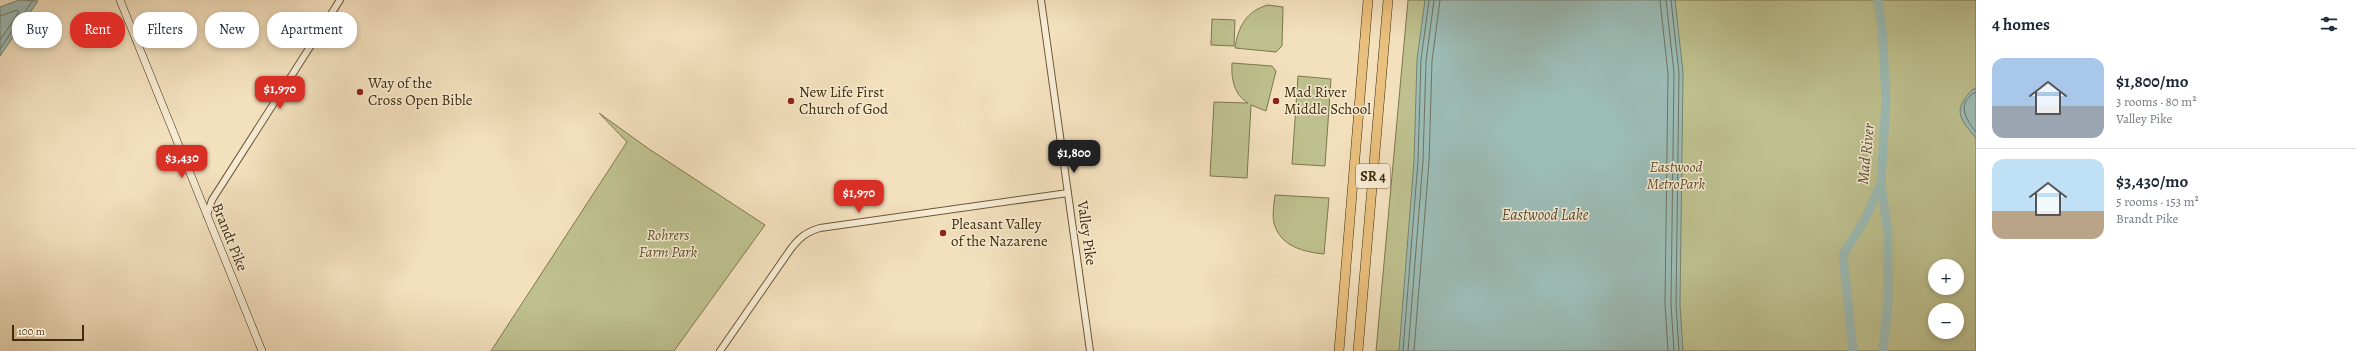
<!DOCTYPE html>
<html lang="en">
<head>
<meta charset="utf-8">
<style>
  body { margin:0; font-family:Alegreya,serif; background:#f6f6f7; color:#1f2937; height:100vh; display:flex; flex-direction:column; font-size:15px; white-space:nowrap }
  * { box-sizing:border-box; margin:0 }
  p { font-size:13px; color:#747a83 }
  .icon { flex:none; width:22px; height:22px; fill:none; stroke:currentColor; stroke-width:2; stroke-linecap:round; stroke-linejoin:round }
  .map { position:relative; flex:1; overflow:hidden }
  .panel { display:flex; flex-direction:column; background:#fff; width:380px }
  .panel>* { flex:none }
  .banner { position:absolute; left:12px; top:12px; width:380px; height:36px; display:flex; gap:8px }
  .tools { position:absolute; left:1928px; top:259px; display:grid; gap:8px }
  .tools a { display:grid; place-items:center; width:36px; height:36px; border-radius:50%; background:#fff; box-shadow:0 2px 6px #0003; font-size:20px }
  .scale { position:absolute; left:12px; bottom:10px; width:72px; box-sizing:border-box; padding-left:4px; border:2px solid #402b0a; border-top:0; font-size:11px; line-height:14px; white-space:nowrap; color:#402b0a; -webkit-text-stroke:3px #f7ebd4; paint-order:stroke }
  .price { position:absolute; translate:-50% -34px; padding:0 9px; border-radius:8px; background:#d93025; color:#fff; font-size:13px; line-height:26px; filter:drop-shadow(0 1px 2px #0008) }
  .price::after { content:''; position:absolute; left:50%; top:24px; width:12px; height:9px; margin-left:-6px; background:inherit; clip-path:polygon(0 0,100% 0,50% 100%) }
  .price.active { background:#222; color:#fff }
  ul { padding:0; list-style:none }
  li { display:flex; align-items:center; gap:12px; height:100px; padding:0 16px }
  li+li { border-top:1px solid #e0e1e3 }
  li span { display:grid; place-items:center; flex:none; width:112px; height:80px; border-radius:12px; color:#555 }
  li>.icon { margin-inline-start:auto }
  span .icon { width:48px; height:48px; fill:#fffc; stroke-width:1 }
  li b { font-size:17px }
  h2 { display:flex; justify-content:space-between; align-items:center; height:48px; padding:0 16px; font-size:17px }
  .tag { padding:0 14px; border-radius:16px; background:#fff; box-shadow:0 2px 6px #0003; font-size:14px; line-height:36px }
  .tag.active { background:#d93025; color:#fff }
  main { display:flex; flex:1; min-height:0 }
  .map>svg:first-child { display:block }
  .green { fill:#bec18f; stroke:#7f764c; fill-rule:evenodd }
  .water { fill:#9cbcb6; stroke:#778271 }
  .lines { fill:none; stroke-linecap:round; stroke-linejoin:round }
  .shore { stroke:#6e7460; stroke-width:1 }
  .river { stroke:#9cbcb6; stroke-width:9 }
  .tertiary-casing { stroke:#6d5837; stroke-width:8 }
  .secondary-casing { stroke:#402b0a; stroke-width:8 }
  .motorway-casing { stroke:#402b0a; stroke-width:10 }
  .tertiary { stroke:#f7ebd4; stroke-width:6 }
  .secondary { stroke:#f7ebd4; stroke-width:7 }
  .motorway { stroke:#eac07e; stroke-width:9 }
  .poi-dot { fill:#8f2418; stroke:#f7ebd4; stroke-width:1.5 }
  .labels { text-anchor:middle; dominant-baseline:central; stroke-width:3; stroke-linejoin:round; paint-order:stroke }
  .shield { fill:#f7ebd4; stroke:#776547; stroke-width:1 }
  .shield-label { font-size:14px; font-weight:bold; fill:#402b0a }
  .poi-label { font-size:15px; fill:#402b0a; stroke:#f7ebd4; text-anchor:start }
  .park-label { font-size:15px; font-style:italic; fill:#60502b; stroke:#f7ebd4 }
  .street-label { font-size:15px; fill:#402b0a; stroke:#f7ebd4 }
  .water-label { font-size:16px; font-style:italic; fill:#574f35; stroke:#f7ebd4 }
</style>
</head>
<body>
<main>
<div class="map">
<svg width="1976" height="351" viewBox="0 0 1976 351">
  <rect width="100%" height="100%" fill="#f3e0bd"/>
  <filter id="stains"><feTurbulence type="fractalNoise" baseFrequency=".005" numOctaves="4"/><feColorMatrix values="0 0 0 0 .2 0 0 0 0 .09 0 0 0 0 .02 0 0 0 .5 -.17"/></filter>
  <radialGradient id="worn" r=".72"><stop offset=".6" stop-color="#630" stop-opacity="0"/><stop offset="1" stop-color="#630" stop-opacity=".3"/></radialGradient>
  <g class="green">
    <path d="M1408 0H1976V351H1376ZM1935 266H1957V288H1935ZM1935 310H1957V332H1935Z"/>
    <path d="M1268 5 1283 7 1282 46 1276 52 1235 48C1238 27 1246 11 1268 5Z"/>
    <polygon points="1212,19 1235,20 1234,46 1211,45"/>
    <path d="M1232 63 1272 66 1276 71 1266 111 1251 105 1247 178 1210 176 1214 102 1248 103C1234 95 1231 78 1232 63Z"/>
    <polygon points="1298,76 1331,79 1325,166 1292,164"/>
    <polygon points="599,113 649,149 765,225 674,351 491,351 627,142"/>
    <path d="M1275 195 1329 198 1324 254C1303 252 1280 246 1274 223 1272 215 1274 204 1275 195Z"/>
  </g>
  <g class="water">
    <polygon points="19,0 38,1 0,56 0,7"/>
    <polygon points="1425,0 1675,0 1683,73 1680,305 1683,351 1399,351 1414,161 1417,60"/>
    <path d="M1973 89H1976V138C1958 117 1953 110 1973 89Z"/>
  </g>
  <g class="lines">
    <g class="shore">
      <polyline points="1660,0 1668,74 1665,304 1668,351"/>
      <polyline points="1666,0 1674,73 1671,304 1674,351"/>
      <polyline points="1671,0 1679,73 1676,304 1679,351"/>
      <polyline points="0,16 17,10 19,12 0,40"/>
      <polyline points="0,49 33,0"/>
      <path d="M1976 92C1956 102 1965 119 1976 132"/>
      <polyline points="1403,351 1418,161 1421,60 1429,0"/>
      <polyline points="1408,351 1423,161 1426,61 1434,0"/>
      <polyline points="1414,351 1429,162 1432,61 1440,0"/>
    </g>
    <g class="river">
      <polyline points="1881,184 1888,233 1888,302 1883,351"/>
      <polyline points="1853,351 1843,255 1865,219 1881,184 1886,99 1882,27 1878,0"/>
    </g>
    <defs>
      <g id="tertiary">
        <polyline points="1041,0 1090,351"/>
        <polyline points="207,215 212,200 340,0"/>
        <path d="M720 351 790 250C799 238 806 232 820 228L1068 193"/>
      </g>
      <polyline id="secondary" points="120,0 262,351"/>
      <g id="motorway">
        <polyline points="1339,351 1368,0"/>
        <polyline points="1358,351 1388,0"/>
      </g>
    </defs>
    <use href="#tertiary" class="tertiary-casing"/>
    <use href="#secondary" class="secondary-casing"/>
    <use href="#motorway" class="motorway-casing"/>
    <use href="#tertiary" class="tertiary"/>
    <use href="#secondary" class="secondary"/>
    <use href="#motorway" class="motorway"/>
  </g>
  <g class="poi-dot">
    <circle cx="360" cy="92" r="4"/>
    <circle cx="791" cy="101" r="4"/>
    <circle cx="1276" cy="101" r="4"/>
    <circle cx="943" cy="233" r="4"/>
  </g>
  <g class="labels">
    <rect class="shield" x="1356" y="164" width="34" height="24" rx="3"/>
    <g class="shield-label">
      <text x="1373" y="176">SR 4</text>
    </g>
    <g class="poi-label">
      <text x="368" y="83">Way of the<tspan x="368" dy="17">Cross Open Bible</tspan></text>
      <text x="799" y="92">New Life First<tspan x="799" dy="17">Church of God</tspan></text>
      <text x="1284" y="92">Mad River<tspan x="1284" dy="17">Middle School</tspan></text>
      <text x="951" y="224">Pleasant Valley<tspan x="951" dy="17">of the Nazarene</tspan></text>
    </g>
    <g class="park-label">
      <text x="1676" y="167">Eastwood<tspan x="1676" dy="17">MetroPark</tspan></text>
      <text x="668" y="235">Rohrers<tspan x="668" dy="17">Farm Park</tspan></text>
    </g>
    <g class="street-label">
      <text transform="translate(1087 233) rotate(82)">Valley Pike</text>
      <text transform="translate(230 237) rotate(68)">Brandt Pike</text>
    </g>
    <g class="water-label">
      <text transform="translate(1866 154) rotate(-84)">Mad River</text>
      <text x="1545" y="215">Eastwood Lake</text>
    </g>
  </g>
  <rect width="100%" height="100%" filter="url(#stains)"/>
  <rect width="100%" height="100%" fill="url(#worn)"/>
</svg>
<div class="tools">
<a>+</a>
<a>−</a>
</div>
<div class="scale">100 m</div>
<b class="price" style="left:280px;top:110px">$1,970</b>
<b class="price active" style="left:1074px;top:174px">$1,800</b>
<b class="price" style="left:182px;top:179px">$3,430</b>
<b class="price" style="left:859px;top:214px">$1,970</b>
<div class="banner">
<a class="tag">Buy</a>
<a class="tag active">Rent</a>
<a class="tag">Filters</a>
<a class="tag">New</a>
<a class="tag">Apartment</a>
</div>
</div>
<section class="panel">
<h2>4 homes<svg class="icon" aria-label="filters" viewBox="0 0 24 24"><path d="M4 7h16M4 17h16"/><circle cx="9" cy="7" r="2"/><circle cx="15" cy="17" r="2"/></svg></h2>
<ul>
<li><span style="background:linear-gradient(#a9c7e8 60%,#9aa5b1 0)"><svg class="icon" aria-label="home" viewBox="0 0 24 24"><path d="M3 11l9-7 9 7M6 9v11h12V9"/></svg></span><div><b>$1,800/mo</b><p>3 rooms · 80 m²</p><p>Valley Pike</p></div></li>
<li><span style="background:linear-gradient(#bfe0f5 65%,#b9a48a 0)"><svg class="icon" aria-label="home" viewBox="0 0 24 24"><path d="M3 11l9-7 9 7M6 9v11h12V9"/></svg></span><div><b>$3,430/mo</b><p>5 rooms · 153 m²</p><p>Brandt Pike</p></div></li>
</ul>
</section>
</main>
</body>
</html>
